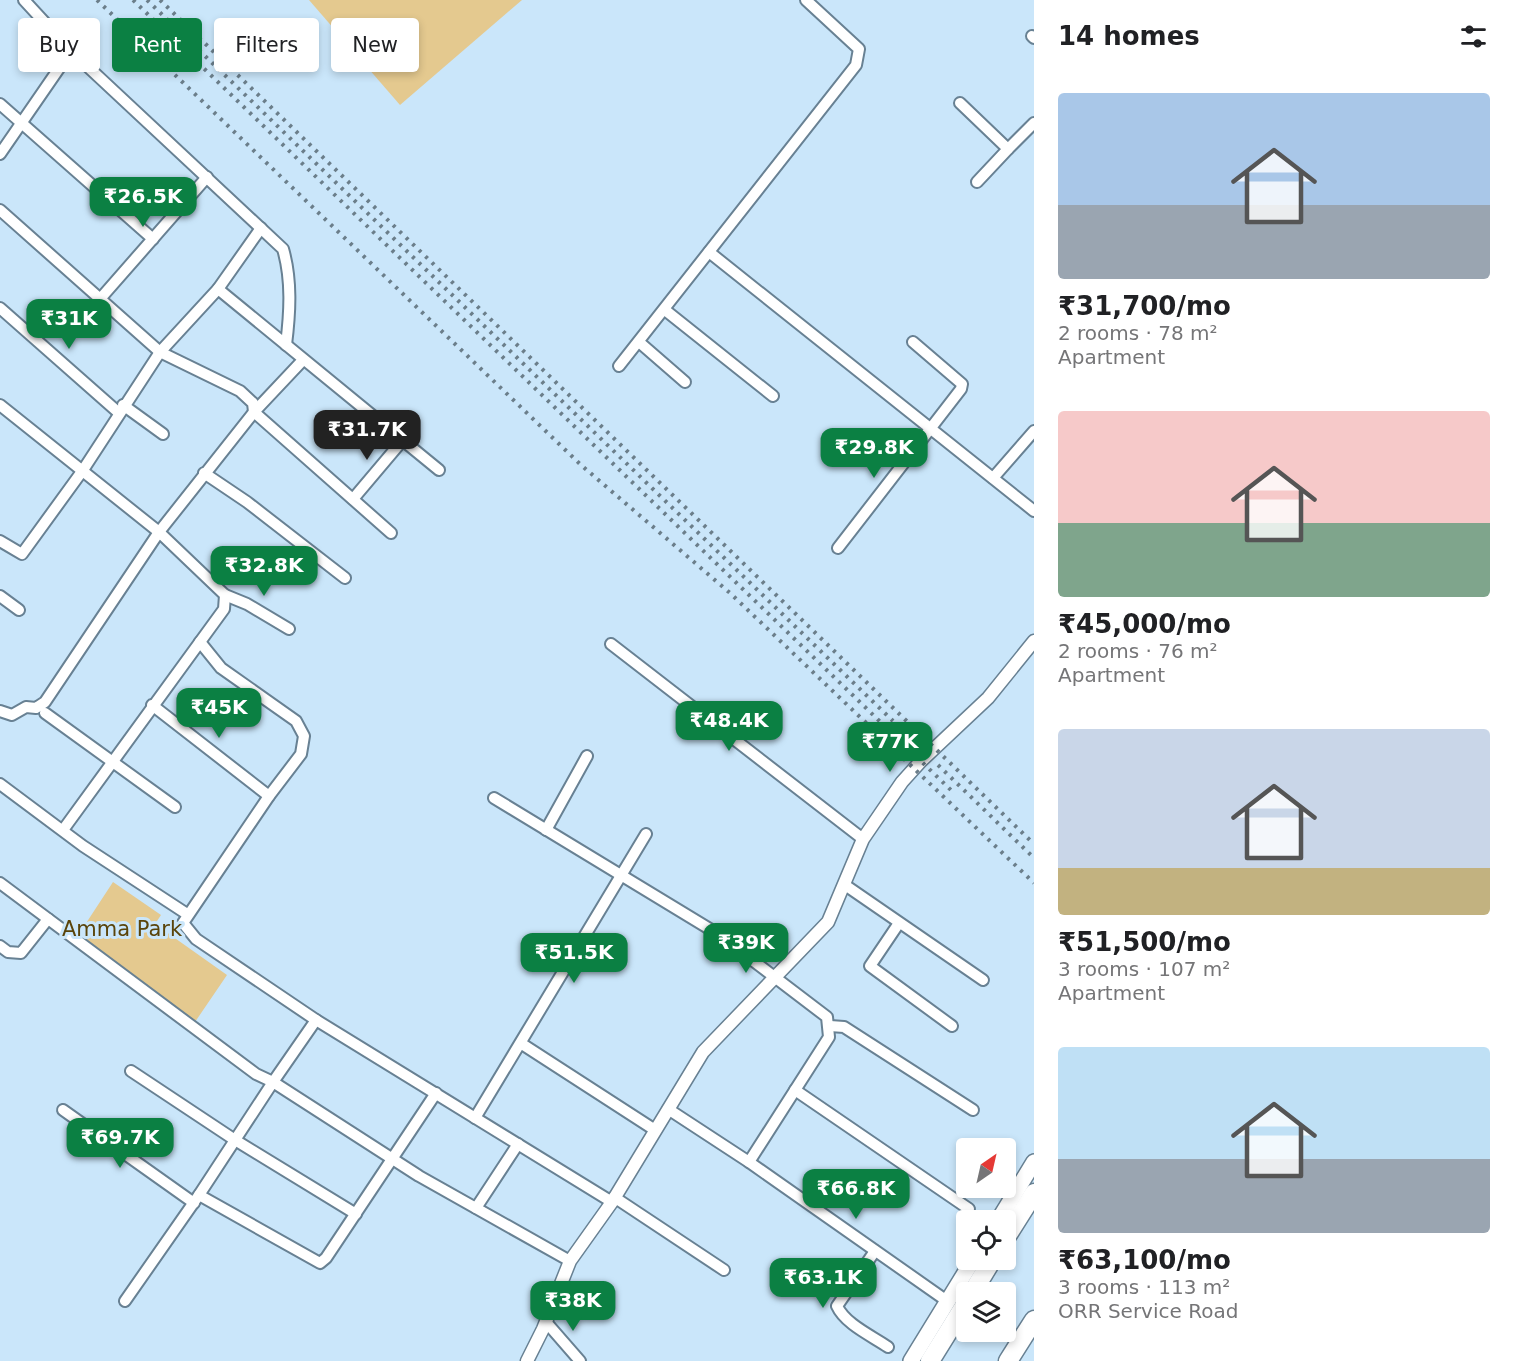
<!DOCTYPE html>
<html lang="en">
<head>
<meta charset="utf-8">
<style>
  body { margin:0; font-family:"DejaVu Sans",sans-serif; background:#f2f2f2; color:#202124; height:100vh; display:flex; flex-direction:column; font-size:22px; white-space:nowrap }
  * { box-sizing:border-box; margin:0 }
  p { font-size:20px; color:#757577 }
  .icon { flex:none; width:33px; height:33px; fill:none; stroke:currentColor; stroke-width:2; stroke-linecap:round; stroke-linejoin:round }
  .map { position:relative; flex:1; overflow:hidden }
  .panel { display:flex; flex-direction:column; background:#fff; width:480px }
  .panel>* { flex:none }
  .guide { position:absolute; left:18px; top:18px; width:570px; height:54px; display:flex; gap:12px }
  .needle { width:39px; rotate:34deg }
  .controls { position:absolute; left:956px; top:1138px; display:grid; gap:12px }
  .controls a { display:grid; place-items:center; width:60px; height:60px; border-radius:6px; background:#fff; box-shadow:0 3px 9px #0003; font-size:30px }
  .price { position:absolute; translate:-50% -51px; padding:0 14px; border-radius:12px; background:#0b8043; color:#fff; font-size:20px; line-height:39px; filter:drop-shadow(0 2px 3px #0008) }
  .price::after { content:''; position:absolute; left:50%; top:36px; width:18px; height:14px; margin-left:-9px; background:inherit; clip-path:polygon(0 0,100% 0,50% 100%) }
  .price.on { background:#222; color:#fff }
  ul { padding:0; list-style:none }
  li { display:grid; align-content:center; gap:12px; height:318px; padding:0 24px }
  li span { display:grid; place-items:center; height:186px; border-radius:6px; color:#555 }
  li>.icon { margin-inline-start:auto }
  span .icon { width:108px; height:108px; fill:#fffc; stroke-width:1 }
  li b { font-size:26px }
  h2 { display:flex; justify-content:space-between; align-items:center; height:72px; padding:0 24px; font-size:26px }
  .tag { padding:0 21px; border-radius:6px; background:#fff; box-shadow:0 3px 9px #0003; font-size:21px; line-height:54px }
  .tag.on { background:#0b8043; color:#fff }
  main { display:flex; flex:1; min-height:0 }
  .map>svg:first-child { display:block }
  .green { fill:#e4c98f }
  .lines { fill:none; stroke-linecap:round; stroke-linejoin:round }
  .minor-casing { stroke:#688193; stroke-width:14 }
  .tertiary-casing { stroke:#688193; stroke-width:15 }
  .primary-casing { stroke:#688193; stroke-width:18 }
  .motorway-casing { stroke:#688193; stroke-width:21 }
  .minor { stroke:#fff; stroke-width:10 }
  .tertiary { stroke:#fff; stroke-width:12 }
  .primary { stroke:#fff; stroke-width:15 }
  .motorway { stroke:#fff; stroke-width:18 }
  .rail { stroke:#6b7e8a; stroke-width:4; stroke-dasharray:3 6; stroke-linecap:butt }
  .labels { text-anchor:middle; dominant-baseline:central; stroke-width:6; stroke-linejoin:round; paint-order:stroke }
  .park-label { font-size:21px; fill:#5a440a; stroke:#cae6fa }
</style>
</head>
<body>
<main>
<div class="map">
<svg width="1034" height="1361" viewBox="0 0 1034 1361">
  <rect width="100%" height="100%" fill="#cae6fa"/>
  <g class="green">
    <polygon points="309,0 522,0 400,105"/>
    <polygon points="113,882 161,915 155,924 227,975 195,1022 77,937"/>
  </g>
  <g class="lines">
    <defs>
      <g id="minor">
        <path d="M24 0 71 51 283 249C292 280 290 313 286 345"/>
        <polyline points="1032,36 1034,38"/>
        <polyline points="960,103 1008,149 1034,123"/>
        <polyline points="0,104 153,239"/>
        <polyline points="0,154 71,51"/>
        <polyline points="977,182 1008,149"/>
        <polyline points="0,210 160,352 240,391 253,403 254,412 391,533"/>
        <polyline points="709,252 1034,511"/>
        <polyline points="218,289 439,470"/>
        <polyline points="100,299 207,177"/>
        <polyline points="0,308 119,413"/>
        <polyline points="665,310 773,396"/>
        <polyline points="639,342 685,382"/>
        <polyline points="619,366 856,65 859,49 806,0"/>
        <polyline points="0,405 159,532 225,595 224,609 63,830"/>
        <polyline points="123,405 163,434"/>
        <polyline points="204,473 247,502 345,578"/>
        <polyline points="993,478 1034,431"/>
        <polyline points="353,499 402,441"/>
        <polyline points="0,541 22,554 83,470 160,352 218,289 261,228"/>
        <polyline points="838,548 961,389 962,384 913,342"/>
        <polyline points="225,595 247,604 289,629"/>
        <polyline points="0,596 19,610"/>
        <polyline points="200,642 221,668 296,721 304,736 301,754 269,796 183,923 196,939 316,1020"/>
        <polyline points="611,644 863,839"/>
        <polyline points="152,705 269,796"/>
        <polyline points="0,711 12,715 26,707 36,708 45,702 159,532 254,412 303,360"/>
        <polyline points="45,713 175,807"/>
        <polyline points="0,784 83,846 187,914"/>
        <polyline points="494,798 718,934 827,1017 829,1037 749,1162 668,1109"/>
        <polyline points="546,830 587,756"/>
        <polyline points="0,883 256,1074 273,1082 316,1020 612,1202"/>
        <polyline points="845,885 983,980"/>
        <polyline points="899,923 870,966 952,1026"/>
        <polyline points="0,946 8,952 21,953 48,919"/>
        <polyline points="830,1026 844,1027 973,1110"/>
        <polyline points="522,1044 655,1130"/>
        <polyline points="131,1071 235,1140 356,1214"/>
        <polyline points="795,1090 969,1209"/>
        <polyline points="63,1110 194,1203"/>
        <polyline points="475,1118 646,834"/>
        <polyline points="749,1162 947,1301"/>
        <polyline points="199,1195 320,1263 326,1258 436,1093"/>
        <polyline points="614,1197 724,1270"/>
        <polyline points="476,1208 518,1144"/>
        <path d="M875 1251 837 1306C845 1324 872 1336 888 1347"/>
        <polyline points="125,1301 199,1195 273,1082 419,1176 570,1261"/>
        <polyline points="546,1322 580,1361"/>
      </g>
      <polyline id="tertiary" points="527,1361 543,1329 570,1261 612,1202 703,1052 828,922 863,839 902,782 921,761 988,698 1034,641"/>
      <g id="primary">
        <polyline points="998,1221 1034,1162"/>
        <polyline points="911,1361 973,1260"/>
      </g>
      <g id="motorway">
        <polyline points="1005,1239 1034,1193"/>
        <polyline points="972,1293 992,1260"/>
        <polyline points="930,1361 966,1303"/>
        <polyline points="1008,1361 1034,1320"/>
      </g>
    </defs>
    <use href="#minor" class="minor-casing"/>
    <use href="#tertiary" class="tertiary-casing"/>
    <use href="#primary" class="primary-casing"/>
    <use href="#motorway" class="motorway-casing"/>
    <use href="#minor" class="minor"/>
    <use href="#tertiary" class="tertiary"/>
    <use href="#primary" class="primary"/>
    <use href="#motorway" class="motorway"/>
    <g class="rail">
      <polyline points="97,0 581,465 730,593 1034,883"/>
      <polyline points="133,0 955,794"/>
      <polyline points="147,0 893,721"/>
      <polyline points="160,0 1034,844"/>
      <polyline points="938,765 1034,858"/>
    </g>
  </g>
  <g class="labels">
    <g class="park-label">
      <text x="122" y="929">Amma Park</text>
    </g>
  </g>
</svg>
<div class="controls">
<a><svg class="needle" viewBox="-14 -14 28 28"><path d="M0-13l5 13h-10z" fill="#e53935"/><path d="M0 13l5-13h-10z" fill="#757577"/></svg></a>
<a><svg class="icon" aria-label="locate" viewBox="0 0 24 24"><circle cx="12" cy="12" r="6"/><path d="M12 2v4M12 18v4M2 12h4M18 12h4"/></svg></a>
<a><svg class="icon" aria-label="layers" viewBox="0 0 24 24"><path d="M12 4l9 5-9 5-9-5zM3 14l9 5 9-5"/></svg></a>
</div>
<b class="price" style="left:143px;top:228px">₹26.5K</b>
<b class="price" style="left:69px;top:350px">₹31K</b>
<b class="price on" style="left:367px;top:461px">₹31.7K</b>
<b class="price" style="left:874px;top:479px">₹29.8K</b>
<b class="price" style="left:264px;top:597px">₹32.8K</b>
<b class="price" style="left:219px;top:739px">₹45K</b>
<b class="price" style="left:729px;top:752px">₹48.4K</b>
<b class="price" style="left:890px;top:773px">₹77K</b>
<b class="price" style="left:746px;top:974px">₹39K</b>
<b class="price" style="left:574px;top:984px">₹51.5K</b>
<b class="price" style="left:120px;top:1169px">₹69.7K</b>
<b class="price" style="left:856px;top:1220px">₹66.8K</b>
<b class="price" style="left:823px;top:1309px">₹63.1K</b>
<b class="price" style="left:573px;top:1332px">₹38K</b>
<div class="guide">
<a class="tag">Buy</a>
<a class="tag on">Rent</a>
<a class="tag">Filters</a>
<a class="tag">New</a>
</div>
</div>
<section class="panel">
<h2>14 homes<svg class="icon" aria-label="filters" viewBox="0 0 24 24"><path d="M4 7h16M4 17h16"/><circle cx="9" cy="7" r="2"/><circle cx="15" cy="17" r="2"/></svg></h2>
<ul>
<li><span style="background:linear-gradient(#a9c7e8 60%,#9aa5b1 0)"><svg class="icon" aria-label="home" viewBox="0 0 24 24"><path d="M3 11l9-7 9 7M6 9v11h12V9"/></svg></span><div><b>₹31,700/mo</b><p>2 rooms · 78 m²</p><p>Apartment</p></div></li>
<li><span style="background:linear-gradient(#f6c9c9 60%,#7fa58c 0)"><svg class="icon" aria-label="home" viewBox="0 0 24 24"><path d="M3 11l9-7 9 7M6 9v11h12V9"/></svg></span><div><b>₹45,000/mo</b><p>2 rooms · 76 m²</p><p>Apartment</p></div></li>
<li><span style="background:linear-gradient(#c9d6e8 75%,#c2b280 0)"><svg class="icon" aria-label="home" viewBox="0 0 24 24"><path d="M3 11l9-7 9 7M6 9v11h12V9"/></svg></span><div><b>₹51,500/mo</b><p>3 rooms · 107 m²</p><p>Apartment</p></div></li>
<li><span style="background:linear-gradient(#bfe0f5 60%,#9aa5b1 0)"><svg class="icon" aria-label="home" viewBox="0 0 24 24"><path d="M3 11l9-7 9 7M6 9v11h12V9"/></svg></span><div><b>₹63,100/mo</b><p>3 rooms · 113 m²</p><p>ORR Service Road</p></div></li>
</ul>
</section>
</main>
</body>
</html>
